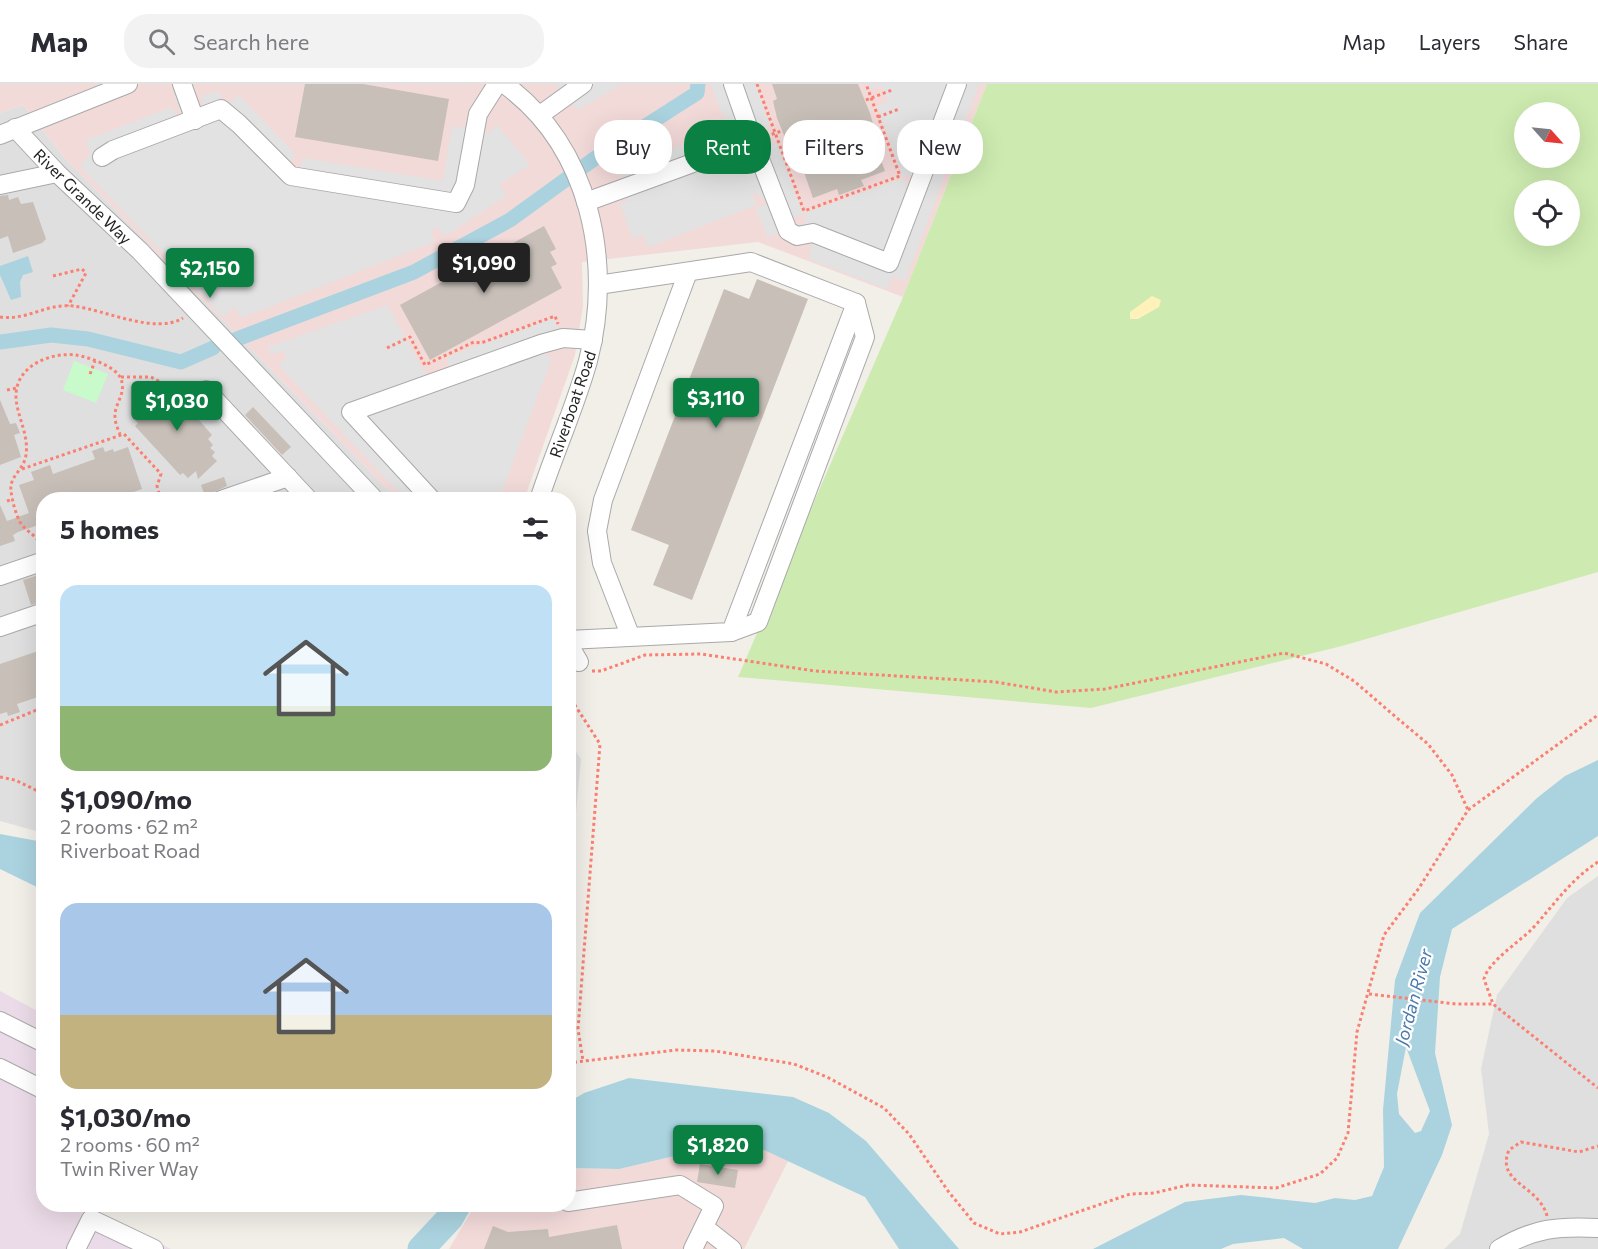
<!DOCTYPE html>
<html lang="en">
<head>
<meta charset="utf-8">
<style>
  body { margin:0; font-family:Commissioner,sans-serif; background:#f2f2f3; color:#2b2b33; height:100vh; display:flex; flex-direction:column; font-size:22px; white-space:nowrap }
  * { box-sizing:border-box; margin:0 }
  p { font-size:20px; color:#7c7c81 }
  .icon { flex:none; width:33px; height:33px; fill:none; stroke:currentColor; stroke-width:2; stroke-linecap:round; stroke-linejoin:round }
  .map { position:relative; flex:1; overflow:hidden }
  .details { position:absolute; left:36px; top:408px; width:540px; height:720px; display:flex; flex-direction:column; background:#fff; border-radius:24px; box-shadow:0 6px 24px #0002 }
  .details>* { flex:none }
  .guide { position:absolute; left:594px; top:36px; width:570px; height:54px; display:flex; gap:12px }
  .needle { width:39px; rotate:117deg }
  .fabs { position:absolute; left:1514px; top:18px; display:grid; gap:12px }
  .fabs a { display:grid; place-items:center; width:66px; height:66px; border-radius:50%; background:#fff; box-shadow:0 6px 24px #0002; font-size:30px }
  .price { position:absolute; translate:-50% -51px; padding:0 14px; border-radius:6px; background:#0b8043; color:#fff; font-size:20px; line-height:39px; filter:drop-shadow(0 2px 3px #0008) }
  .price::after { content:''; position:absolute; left:50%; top:36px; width:18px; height:14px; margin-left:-9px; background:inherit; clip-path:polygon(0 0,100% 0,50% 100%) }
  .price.current { background:#222; color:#fff }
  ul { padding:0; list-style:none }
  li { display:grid; align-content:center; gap:12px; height:318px; padding:0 24px }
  li span { display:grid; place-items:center; height:186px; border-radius:18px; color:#555 }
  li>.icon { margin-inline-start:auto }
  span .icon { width:108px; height:108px; fill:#fffc; stroke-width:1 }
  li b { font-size:26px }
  h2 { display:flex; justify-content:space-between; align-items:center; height:72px; padding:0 24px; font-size:26px }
  .chip { padding:0 21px; border-radius:24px; background:#fff; box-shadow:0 6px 24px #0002; font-size:21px; line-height:54px }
  .chip.current { background:#0b8043; color:#fff }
  header { display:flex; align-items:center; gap:36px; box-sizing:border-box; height:84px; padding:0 30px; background:#fff; border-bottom:2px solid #e1e1e2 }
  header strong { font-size:28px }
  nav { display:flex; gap:33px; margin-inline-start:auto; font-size:21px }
  .search { width:420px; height:54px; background:#f2f2f3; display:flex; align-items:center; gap:15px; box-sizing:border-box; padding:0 21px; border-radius:24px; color:#7c7c81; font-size:22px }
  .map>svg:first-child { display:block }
  .residential { fill:#e0dfdf }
  .commercial { fill:#f2dad9 }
  .industrial { fill:#ebdbe8 }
  .grass { fill:#cdebb0; fill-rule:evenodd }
  .sand { fill:#fff1ba }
  .park { fill:#c8facc }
  .parking { fill:#e2e2e2 }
  .water { fill:#aad3df; fill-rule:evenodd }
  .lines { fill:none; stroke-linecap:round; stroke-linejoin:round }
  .canal { stroke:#aad3df; stroke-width:15 }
  .river { stroke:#aad3df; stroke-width:27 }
  .building { fill:#c7bfb8 }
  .minor-casing { stroke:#a9a9a9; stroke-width:20 }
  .path { stroke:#fa8072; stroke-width:3; stroke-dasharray:3 3; stroke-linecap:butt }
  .minor { stroke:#fff; stroke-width:18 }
  .labels { text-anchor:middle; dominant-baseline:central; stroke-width:4.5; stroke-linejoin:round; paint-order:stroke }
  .street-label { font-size:16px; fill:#222; stroke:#fff }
  .water-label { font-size:18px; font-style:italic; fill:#4a7aab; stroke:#fff }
</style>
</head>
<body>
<header>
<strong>Map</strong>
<div class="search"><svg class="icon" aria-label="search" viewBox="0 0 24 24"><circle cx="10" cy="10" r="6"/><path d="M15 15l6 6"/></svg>Search here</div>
<nav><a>Map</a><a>Layers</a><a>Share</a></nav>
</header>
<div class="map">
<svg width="1598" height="1165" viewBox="0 0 1598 1165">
  <rect width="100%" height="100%" fill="#f2efe9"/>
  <g class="residential">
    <polygon points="23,21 62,71 397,415 44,416 43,749 0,737 0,29"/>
    <polygon points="569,657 581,675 569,803"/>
    <polygon points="1598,792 1598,1165 1444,1165 1460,1150 1489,1050 1481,985 1497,911 1567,814"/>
  </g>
  <g class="commercial">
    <polygon points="0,0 987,0 903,213 758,158 582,178 583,222 575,271 524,416 397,415 62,71 23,21 0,29"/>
    <polygon points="709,1064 764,1066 788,1077 744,1165 449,1165 475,1121 568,1120 569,1084 619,1085"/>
  </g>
  <polygon class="industrial" points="0,907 43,930 44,1120 87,1121 86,1123 171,1165 0,1165"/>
  <path class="grass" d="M987 0H1598V488L1342 562 1091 624 738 593 903 213ZM1524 28H1569V74H1524ZM1524 106H1569V152H1524Z"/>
  <polygon class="sand" points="1152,212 1161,216 1159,223 1138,235 1130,235 1130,228"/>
  <polygon class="park" points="74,277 108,290 96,319 63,306"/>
  <g class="parking">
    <polygon points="556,0 622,0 578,26 571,19 561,26 549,12 559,5"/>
    <polygon points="711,0 755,0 770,41 759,46 765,63 777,59 803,130 792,134 793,137 801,142 807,139 803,130 903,94 909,103 914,91 903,93 877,22 888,18 882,1 870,5 869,0 979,0 905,197 892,193 887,205 809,175 812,159 794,160 778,149 767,153 756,124 765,121 767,117 756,109 752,111 757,121 648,163 643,151 633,155 620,120 628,117 629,114 608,121 603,102 622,95 619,84 728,44 732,55 737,53 739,43 735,40 727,42"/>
    <polygon points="190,2 199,25 204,22 201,12 220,7 222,17 230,18 239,11 296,71 288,78 291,83 300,85 303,74 443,97 452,43 465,43 471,22 478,11 493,21 485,35 483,45 489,49 497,41 530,81 499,100 506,112 445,152 438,143 431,147 434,158 241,234 235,223 223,233 80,82 90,70 86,56 172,23 176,33 181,31 173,8"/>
    <polygon points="387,221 427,292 449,284 447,273 554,234 558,246 573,245 570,261 544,270 552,274 499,415 405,415 279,282 287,272 282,267 271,271 268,263"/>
  </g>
  <g class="water">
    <polygon points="28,172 33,188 23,191 20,198 21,213 11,216 0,191 0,182"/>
    <path d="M1598 676V752L1452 845 1440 893 1435 969 1452 1041 1442 1071 1398 1165H1303L1284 1154 1233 1160 1221 1165H1093L1185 1118 1241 1111 1315 1119 1335 1114 1355 1116 1372 1112 1384 1083 1383 1026 1395 896 1420 829 1537 714 1565 692ZM1406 963 1430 1027 1421 1047 1415 1049 1399 1030 1397 1010Z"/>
    <polygon points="0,750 43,758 43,806 0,785"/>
    <polygon points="629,994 793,1013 829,1029 866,1057 959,1165 899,1165 865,1113 764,1066 709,1064 619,1085 569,1084 569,1018 584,1009"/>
  </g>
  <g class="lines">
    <g class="canal">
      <polyline points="237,255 414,188 510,136 594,75 697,9 698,0"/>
      <polyline points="0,258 51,251 88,255 181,278 213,264"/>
    </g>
    <polyline class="river" points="421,1165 450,1134 458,1120"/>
  </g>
  <g class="building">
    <polygon points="305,0 363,0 449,15 438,77 295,53"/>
    <polygon points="772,0 858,0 870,29 875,47 870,48 885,87 861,96 864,102 839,111 837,105 813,114 799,74 794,76 777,34 773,17 777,15"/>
    <polygon points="8,111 9,116 18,113 21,120 33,118 46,155 42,159 13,169 8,152 0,155 0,112"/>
    <polygon points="544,142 556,165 550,168 557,180 551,183 562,204 430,276 400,221"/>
    <polygon points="757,195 808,215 692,516 653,501 669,461 631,446 724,205 749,215"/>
    <polygon points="152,306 158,312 161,309 166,314 169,311 174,317 178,314 182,318 194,307 209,326 199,336 212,351 208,355 213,361 210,364 215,368 212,372 217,377 198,395 196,387 188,394 183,389 180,391 135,342 138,339 133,334 136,331 132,326"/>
    <polygon points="0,316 10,340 16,339 20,349 14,351 21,373 0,381"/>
    <polygon points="253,323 291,363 282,371 245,331"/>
    <polygon points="103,363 105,368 113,365 114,368 128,363 142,405 128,410 130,416 44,416 44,439 18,448 13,451 15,457 0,462 0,421 7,437 29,429 19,401 34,396 31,388 50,381 53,390 95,375 92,367"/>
    <polygon points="224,393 227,402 205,412 201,401"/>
    <polygon points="44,489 44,517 31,521 23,496"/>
    <polygon points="44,565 44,611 17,620 20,628 8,632 7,628 0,630 0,580"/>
    <polygon points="700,1080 738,1086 735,1104 697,1098"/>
    <polygon points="617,1141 622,1165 484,1165 493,1142 508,1148 548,1145 549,1153"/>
  </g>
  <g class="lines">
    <defs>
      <g id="minor">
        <polyline points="182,0 195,36"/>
        <path d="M504 0C590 62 614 178 588 277 575 324 554 369 539 416"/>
        <polyline points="540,31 583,0"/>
        <polyline points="15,44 57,89 140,167 375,416"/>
        <polyline points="0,51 128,0"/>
        <polyline points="753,57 788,147 797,152 813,149 889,179 957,0"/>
        <polyline points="102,73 113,66 221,25 239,40 291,92 456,119 465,101 478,30 497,0"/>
        <polyline points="0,101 57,89"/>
        <polyline points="586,118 753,57 733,0"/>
        <polyline points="206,306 309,416"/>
        <polyline points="221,416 288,393"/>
        <polyline points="432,416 351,328 541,260 563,254 593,256"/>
        <polyline points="0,492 44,477"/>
        <polyline points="0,543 44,528"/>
        <polyline points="731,548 758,538 865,253 856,219"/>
        <polyline points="630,551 602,479 597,447 603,416 688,188"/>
        <polyline points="568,556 731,548 856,219 751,178 598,201"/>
        <polyline points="568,559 579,578"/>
        <polyline points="0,937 44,959"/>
        <polyline points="0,984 44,1006"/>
        <polyline points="568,1118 680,1101 714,1122 693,1165"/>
        <polyline points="704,1143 732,1165"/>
        <polyline points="76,1165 91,1135 154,1165"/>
        <path d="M1499 1165C1534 1144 1558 1142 1598 1144"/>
      </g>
    </defs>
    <use href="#minor" class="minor-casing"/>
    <g class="path">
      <polyline points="757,0 804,127 900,92 866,0"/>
      <polyline points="866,16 892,6"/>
      <polyline points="878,33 899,25"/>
      <polyline points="766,52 782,47"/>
      <polyline points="53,192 82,185 86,189 68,222"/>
      <path d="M0 233C26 237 47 219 73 222 106 226 155 251 183 234"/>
      <polyline points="387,264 410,253 425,281 474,258 481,259 555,232 558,240"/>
      <polyline points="90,290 95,277"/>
      <polyline points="121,293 151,293 162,299 193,302"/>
      <polyline points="7,306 17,304"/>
      <polyline points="22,385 124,350 161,390 157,402 161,416"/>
      <polyline points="7,417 13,415"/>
      <path d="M41 462C37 451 26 448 20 438 16 431 12 416 11 407 9 392 24 386 26 371 29 350 17 333 16 313 15 282 50 268 76 271 88 273 114 282 120 293 128 309 114 319 115 333 115 339 118 345 120 350"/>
      <polyline points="592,587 601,587 645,571 701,570 815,587 996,598 1056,608 1105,605 1284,569 1326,580 1354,597 1397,634 1428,660 1452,691 1468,726"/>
      <polyline points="568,599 573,591"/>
      <polyline points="568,604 571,615 600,660 578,945 583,977"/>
      <polyline points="0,641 44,623"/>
      <polyline points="0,693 15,696 44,710"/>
      <path d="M1598 778C1570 796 1554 821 1532 845 1519 858 1488 878 1484 895L1493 920 1598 1004"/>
      <polyline points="1369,910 1456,920 1493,920"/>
      <polyline points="568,979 676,966 715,967 794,980 827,993 884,1024 909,1050 948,1107 974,1139 1000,1150 1020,1148 1130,1110 1154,1109 1188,1101 1276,1104 1320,1090 1337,1074 1348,1049 1357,948 1384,851 1419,804 1468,726 1598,631"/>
      <path d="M1547 1132C1539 1101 1495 1099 1509 1066L1521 1058 1579 1068 1598 1062"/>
    </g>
    <use href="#minor" class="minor"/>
  </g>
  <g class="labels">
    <g class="street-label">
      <text transform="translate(83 112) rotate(44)">River Grande Way</text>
      <text transform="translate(572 320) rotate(-71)">Riverboat Road</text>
    </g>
    <g class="water-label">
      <text transform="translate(1413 913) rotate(-75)">Jordan River</text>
    </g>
  </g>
</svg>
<div class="fabs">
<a><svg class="needle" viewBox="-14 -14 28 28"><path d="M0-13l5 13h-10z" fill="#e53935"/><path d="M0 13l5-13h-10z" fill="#7c7c81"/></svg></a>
<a><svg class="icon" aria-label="locate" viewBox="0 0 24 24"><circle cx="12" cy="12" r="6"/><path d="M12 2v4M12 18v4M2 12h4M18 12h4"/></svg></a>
</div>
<b class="price current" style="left:484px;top:210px">$1,090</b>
<b class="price" style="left:210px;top:215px">$2,150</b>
<b class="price" style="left:716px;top:345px">$3,110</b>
<b class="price" style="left:177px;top:348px">$1,030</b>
<b class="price" style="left:718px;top:1092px">$1,820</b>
<div class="guide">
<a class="chip">Buy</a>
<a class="chip current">Rent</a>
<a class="chip">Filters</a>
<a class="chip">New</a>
</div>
<section class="details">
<h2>5 homes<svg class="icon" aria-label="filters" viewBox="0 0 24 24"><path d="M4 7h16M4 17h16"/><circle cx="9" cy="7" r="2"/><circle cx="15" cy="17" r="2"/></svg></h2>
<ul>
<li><span style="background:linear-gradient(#bfe0f5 65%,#8fb573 0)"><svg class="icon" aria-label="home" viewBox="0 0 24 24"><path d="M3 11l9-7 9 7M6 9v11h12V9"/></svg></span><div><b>$1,090/mo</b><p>2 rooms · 62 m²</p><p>Riverboat Road</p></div></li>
<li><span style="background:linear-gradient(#a9c7e8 60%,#c2b280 0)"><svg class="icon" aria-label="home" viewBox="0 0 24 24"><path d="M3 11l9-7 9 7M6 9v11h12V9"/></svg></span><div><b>$1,030/mo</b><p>2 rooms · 60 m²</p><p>Twin River Way</p></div></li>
</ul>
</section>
</div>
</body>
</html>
